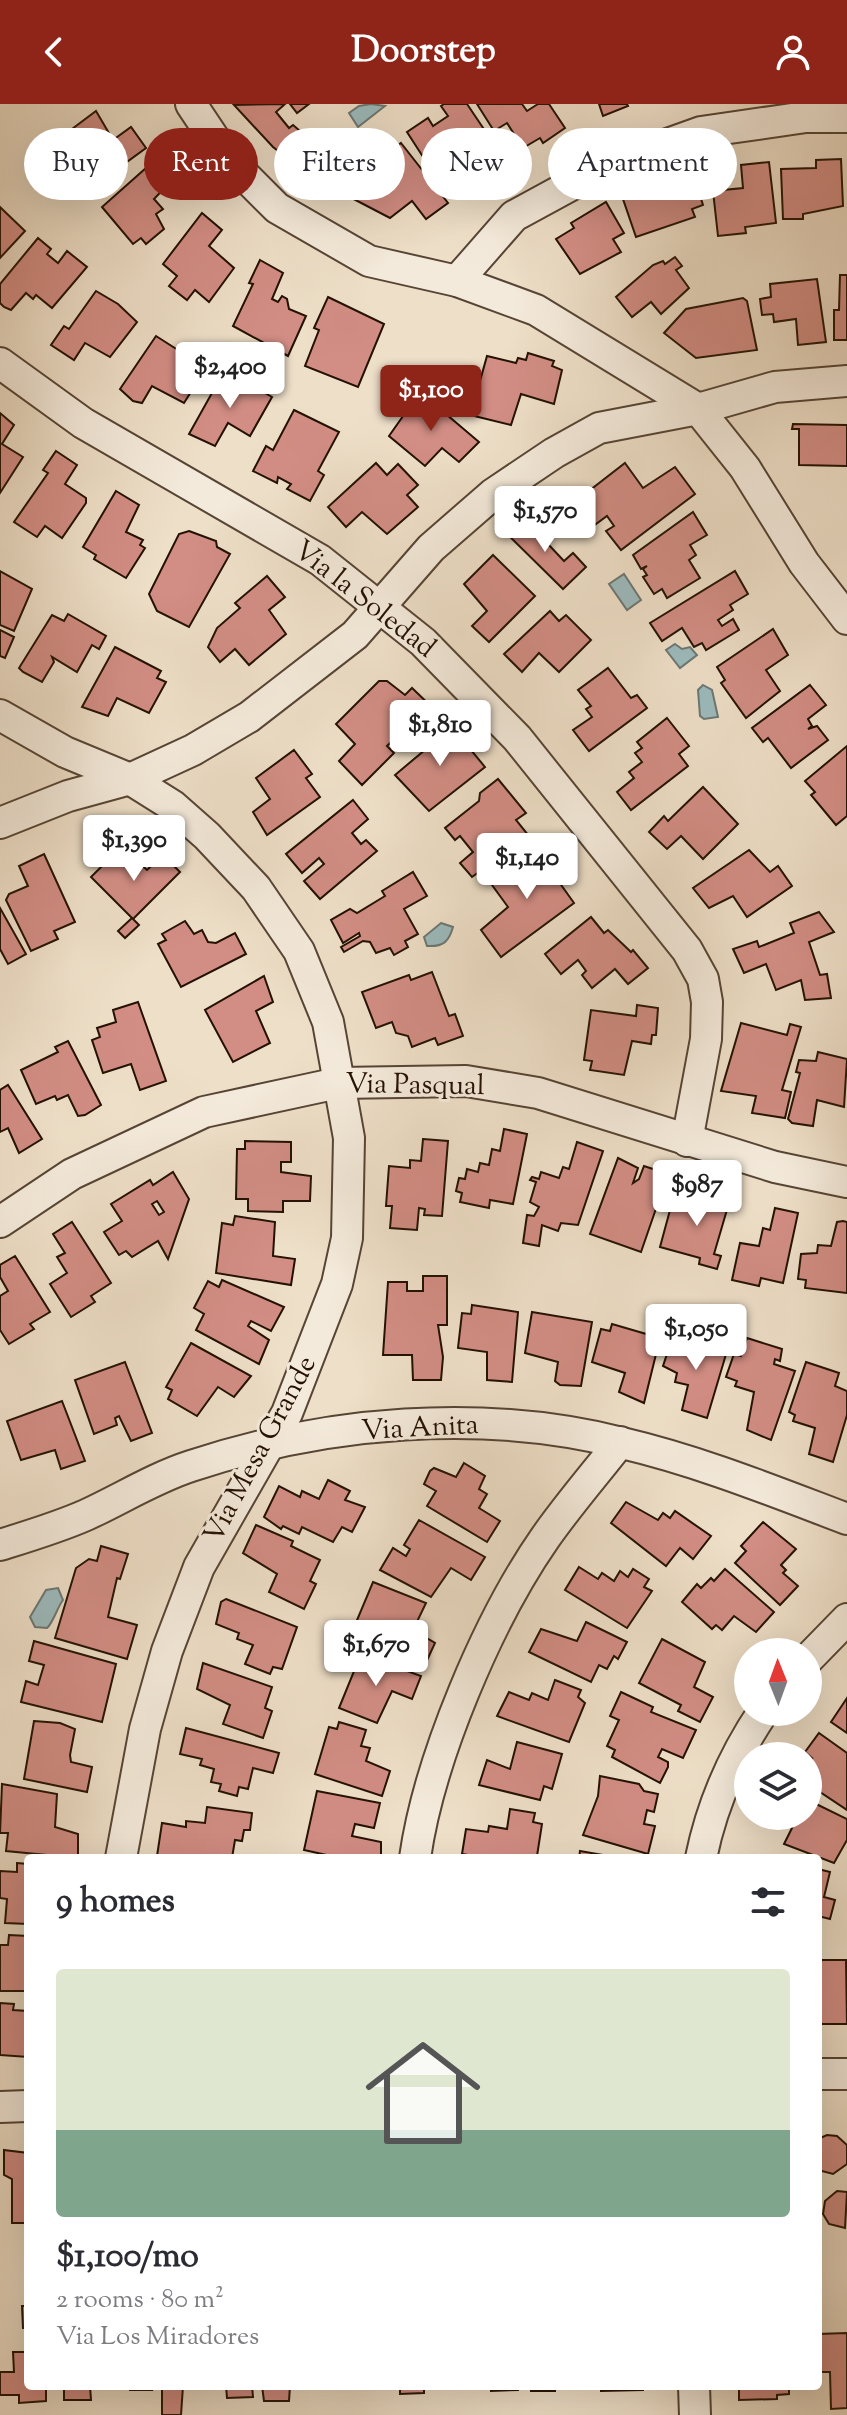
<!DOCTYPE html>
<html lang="en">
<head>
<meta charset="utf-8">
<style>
  body { margin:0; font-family:"Sorts Mill Goudy",serif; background:#f7f7f7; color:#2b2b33; height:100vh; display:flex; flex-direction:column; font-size:30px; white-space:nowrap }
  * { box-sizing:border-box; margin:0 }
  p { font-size:26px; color:#7c7c81 }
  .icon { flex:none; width:44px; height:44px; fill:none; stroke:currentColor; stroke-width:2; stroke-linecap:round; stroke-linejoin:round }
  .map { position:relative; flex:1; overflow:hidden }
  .panel { position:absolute; left:24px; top:1750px; width:798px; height:536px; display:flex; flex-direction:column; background:#fff; border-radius:8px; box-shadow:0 8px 32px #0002 }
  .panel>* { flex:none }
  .hud { position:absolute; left:24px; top:24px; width:800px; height:72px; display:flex; gap:16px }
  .needle { width:52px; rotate:359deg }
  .buttons { position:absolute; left:734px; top:1534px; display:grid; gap:16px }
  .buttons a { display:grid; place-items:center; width:88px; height:88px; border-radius:50%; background:#fff; box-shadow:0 8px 32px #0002; font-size:40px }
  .price { position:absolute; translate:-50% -68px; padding:0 18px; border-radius:8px; background:#fff; color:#222; font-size:26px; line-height:52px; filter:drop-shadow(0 2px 4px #0008) }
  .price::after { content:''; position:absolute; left:50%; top:48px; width:24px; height:18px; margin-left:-12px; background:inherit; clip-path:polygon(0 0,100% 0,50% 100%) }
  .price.on { background:#8f2418; color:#fff }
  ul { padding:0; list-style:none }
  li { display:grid; align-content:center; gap:16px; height:424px; padding:0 32px }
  li span { display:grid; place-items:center; height:248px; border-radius:8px; color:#555 }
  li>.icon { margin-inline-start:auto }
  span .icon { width:144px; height:144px; fill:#fffc; stroke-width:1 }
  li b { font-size:34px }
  h2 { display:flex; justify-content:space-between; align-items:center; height:96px; padding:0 32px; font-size:34px }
  .pill { padding:0 28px; border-radius:36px; background:#fff; box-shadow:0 8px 32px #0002; font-size:28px; line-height:72px }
  .pill.on { background:#8f2418; color:#fff }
  header { display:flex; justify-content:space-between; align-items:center; height:104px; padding:0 32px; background:#8f2418; color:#fff; font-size:36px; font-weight:700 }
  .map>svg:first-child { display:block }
  .water { fill:#9cbbbe; stroke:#6c7773; stroke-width:2 }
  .building { fill:#d28d84; stroke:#241103; stroke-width:2; fill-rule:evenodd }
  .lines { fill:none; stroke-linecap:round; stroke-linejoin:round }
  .minor-casing { stroke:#564434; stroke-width:34 }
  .minor { stroke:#f4eadb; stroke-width:30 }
  .labels { text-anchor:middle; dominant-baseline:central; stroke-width:6; stroke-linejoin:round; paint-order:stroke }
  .street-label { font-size:28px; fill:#241103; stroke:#f4eadb }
</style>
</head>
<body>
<header><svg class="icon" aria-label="back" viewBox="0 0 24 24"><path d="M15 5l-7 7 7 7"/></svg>Doorstep<svg class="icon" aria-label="person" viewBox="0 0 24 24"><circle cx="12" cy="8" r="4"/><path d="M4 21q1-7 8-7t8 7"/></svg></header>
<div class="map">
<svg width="847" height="2311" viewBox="0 0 847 2311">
  <rect width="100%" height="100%" fill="#eedfc8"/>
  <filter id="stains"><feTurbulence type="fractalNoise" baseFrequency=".0025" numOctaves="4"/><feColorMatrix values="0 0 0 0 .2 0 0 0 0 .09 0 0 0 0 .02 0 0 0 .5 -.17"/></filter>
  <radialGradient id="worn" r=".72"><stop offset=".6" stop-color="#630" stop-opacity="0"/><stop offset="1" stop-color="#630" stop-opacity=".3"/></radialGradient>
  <g class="water">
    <polygon points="371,0 385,2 358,23 349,9 359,2"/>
    <polygon points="624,470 641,496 627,506 609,480"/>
    <polygon points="675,540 682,545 690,543 697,551 680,564 666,546"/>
    <polygon points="703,581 712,586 718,613 704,615 700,612 698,586"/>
    <path d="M441 819 453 823C449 837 444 843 427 842L424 833Z"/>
    <path d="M58 1484 63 1496C57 1504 53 1519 47 1524L35 1523 30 1513 46 1486Z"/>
  </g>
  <g class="building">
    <polygon points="285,0 276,8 289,24 293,21 336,58 321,80 273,43 234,1"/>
    <polygon points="290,0 309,0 297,9"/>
    <polygon points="444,0 467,0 506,58 482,75 467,54 462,53 453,59 456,62 436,73 407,28 428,14 433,22 448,12 441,2"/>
    <polygon points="477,0 522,0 527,7 538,0 549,0 565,24 543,39 540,34 523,44 507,19 494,27"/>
    <polygon points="599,0 627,0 628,2 603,12"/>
    <polygon points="96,7 113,36 131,23 146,44 83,90 66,68 58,41 62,38 60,34"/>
    <polygon points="401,39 448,99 426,115 412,97 390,114 342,89 352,68 347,62 375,41 384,52"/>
    <polygon points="841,55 843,102 803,110 803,115 783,115 781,65 816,64 816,56"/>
    <polygon points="155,56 172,76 154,95 163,105 156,110 164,125 146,140 141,134 133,140 102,103"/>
    <polygon points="769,58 776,119 745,123 746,129 718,132 713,87 743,84 741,61"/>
    <polygon points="695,76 703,101 692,105 695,113 636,133 623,95 649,86 650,91"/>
    <polygon points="606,98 624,129 613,135 621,148 580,170 556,135 574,124 571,119"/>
    <polygon points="0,103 25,127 0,154"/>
    <polygon points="202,109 222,126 209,142 234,164 209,198 195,186 187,196 169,182 177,172 163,160"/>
    <polygon points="38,134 51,145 47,150 58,159 67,147 87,163 52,204 36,191 33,195 26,189 11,206 4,203 0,199 0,180"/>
    <polygon points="675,153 682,162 676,166 689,184 661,210 651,198 632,213 616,193 653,161 663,157 665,160"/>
    <polygon points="260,156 283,169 272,195 278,198 282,192 287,195 289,205 306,212 288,252 233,222 253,180 249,179"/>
    <polygon points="840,171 847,171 847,236 834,236 834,206 839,206"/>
    <polygon points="817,175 826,238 798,241 796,215 774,218 773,210 762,211 760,195 771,193 770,180"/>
    <polygon points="96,187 118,200 137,218 110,253 85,239 74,256 51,241 64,222 69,225"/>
    <polygon points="328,193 384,220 358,283 305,262 319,226 314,224"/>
    <polygon points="743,194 747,197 757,246 696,254 664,229 686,205"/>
    <polygon points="156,232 206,264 184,299 152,282 142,299 133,297 120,285"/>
    <polygon points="528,249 554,257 552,262 562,266 554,300 521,290 511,321 462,309 464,303 449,298 456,277 478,284 487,252 516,259 518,254 526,256"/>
    <polygon points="222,271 235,278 237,273 272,293 250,332 228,319 215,342 189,330"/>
    <polygon points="420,288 479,338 459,358 442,344 425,362 389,332"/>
    <polygon points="294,306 339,328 318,367 324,371 310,397 287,385 291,380 278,373 277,379 253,367 266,342 273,346"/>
    <polygon points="0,309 14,321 2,340 23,353 0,389"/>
    <polygon points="793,320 847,321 847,362 799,361 799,325 792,325"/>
    <polygon points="56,347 77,361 65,380 86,394 86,399 62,434 45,422 37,433 14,418 48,369 43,366"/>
    <polygon points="376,359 387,371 398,360 418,381 407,391 418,403 387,430 362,408 346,423 328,403"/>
    <polygon points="625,359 643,384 675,363 695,390 621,446 606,427 614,422 607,412 585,428 567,404"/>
    <polygon points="116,387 139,401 126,428 143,436 140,441 145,444 126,474 94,455 96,451 83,443"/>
    <polygon points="693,408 707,431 690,441 696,451 689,456 700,474 667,494 662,485 654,490 643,473 647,471 643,465 647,462 641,465 633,451"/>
    <polygon points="516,416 521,421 524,419 532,423 564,457 573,449 586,463 563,485 504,427"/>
    <polygon points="189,427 216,437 217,443 230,450 189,523 157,507 149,490 179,430"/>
    <polygon points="493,451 535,492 489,538 472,522 487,507 464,480"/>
    <polygon points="0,467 32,485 14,527 0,521"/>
    <polygon points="735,467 748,490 730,501 733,506 718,516 722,522 733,515 739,526 706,546 702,539 694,543 682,524 662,537 650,519"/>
    <polygon points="267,472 285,493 269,506 286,530 249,561 235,545 220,558 208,543 217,524 240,504 235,499"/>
    <polygon points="550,507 559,517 566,511 591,536 559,568 539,549 522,568 504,550"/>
    <polygon points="68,510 106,532 99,545 92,541 77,568 52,553 54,558 42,578 23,568 19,564 52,511 64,517"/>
    <polygon points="773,525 788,551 766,566 780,587 746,614 721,579 725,576 717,563"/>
    <polygon points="0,526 14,533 5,554 0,552"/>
    <polygon points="115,543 161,567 157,574 166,578 149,609 117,594 108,612 82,603"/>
    <polygon points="608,564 631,594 637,591 647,604 589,647 573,626 592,613 586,605 591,602 578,586"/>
    <polygon points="379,577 387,577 405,591 412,584 437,608 418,627 410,619 387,642 394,649 362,681 339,657 355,640 336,620"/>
    <polygon points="810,581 826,601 808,615 812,622 808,625 817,622 828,636 791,664 768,634 763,638 752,624"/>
    <polygon points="667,614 689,642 679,650 688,662 631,706 617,688 634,674 629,668 642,658 635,649 642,644 637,638"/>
    <polygon points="447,617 485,663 429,707 395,671 426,645 429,640 425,635"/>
    <polygon points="847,642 847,712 836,721 811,691 815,688 805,677"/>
    <polygon points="294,646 312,670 306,674 320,693 267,731 253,708 270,695 256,674"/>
    <polygon points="498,675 526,709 516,716 529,732 472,773 460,759 473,748 460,732 455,736 445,724 479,697 480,689"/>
    <polygon points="703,683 738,720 703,755 681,732 667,745 649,728 664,712 668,717"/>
    <polygon points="353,696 368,715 352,729 361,740 366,736 377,747 320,795 304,777 324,760 319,754 302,769 286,750"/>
    <polygon points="548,740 563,761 549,772 555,780 559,778 574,799 501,853 481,826 508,803 492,781"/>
    <polygon points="121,743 147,766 163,751 180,768 133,815 139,821 125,834 118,827 132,814 91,773"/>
    <polygon points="749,746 770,768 778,762 792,782 747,813 733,792 709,804 693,784"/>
    <polygon points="44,750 75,818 54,827 58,835 31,847 6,796 9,790 28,782 19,762"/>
    <polygon points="413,768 427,792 404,805 418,830 405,837 408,843 394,851 390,844 376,849 370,838 363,837 344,848 341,843 360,832 359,829 343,839 331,816 350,805 357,809 385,792 382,787"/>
    <polygon points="0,804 26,850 8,860 0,845"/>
    <polygon points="819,808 834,828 809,838 820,871 827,870 831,894 805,896 801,876 776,886 766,860 744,869 733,845 757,837 759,843 794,829 790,819"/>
    <polygon points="591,813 604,829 608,826 631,848 633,846 648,864 628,880 615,865 592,884 582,871 586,867 578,856 561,870 545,850"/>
    <polygon points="185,817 194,830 202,826 208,838 216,839 235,829 246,850 181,883 158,840 166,836 162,830"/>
    <polygon points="432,868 449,912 455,910 463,932 438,941 435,934 412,943 408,932 396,929 392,918 376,924 362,888 409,871 411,876"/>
    <polygon points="264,872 273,898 256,907 270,939 233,958 205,906"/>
    <polygon points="138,898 166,977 140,986 131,960 103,969 92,936 100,933 97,924 116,918 113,906"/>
    <polygon points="637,901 658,904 656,931 652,931 651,940 632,937 624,971 590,966 592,957 584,956 591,906 636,912"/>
    <polygon points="741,919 787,931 790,920 801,923 782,986 791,988 785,1014 752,1009 756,992 721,987"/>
    <polygon points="68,937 101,1001 85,1011 78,1012 68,991 57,996 55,992 36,1000 21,966 58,948 55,943"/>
    <polygon points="818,948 847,955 844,1003 817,996 813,1022 792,1019 788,1015 800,969 796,968 799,956 816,957"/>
    <polygon points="8,981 42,1035 19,1049 8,1024 0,1028 0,986"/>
    <polygon points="504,1025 527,1030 513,1100 490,1096 489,1104 460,1098 462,1089 456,1087 459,1074 465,1075 467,1065 478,1068 480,1059 489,1061 492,1045 500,1047"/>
    <polygon points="423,1035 448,1037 442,1112 424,1111 425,1105 419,1104 417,1126 390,1124 392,1102 386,1102 389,1062 410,1064 410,1056 421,1057"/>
    <polygon points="245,1037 291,1038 291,1058 281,1058 281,1068 311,1072 310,1097 283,1097 283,1108 248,1107 248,1095 236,1095 237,1045 245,1045"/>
    <polygon points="577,1038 603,1047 578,1121 561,1119 558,1127 542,1121 539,1142 523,1139 527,1111 534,1112 539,1103 530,1098 536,1078 530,1076 532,1073 539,1075 541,1068 559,1074 563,1063 569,1065"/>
    <polygon points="618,1054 638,1064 633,1079 639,1075 644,1062 668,1070 641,1148 590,1130"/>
    <path d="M173 1068 189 1095 168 1155 158 1137 132 1153 126 1147 119 1151 104 1128 122 1117 111 1100 150 1076 153 1081ZM157 1097 164 1108 159 1111 152 1100Z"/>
    <polygon points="707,1086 731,1092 714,1150 721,1152 717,1165 699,1160 700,1154 660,1143 673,1095 692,1100 690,1107 701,1110"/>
    <polygon points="775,1104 798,1109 783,1179 761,1174 759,1182 732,1176 740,1139 759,1142 763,1124 770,1126"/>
    <polygon points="235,1112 275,1118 273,1152 295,1155 291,1181 216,1169 222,1119 233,1121"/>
    <polygon points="843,1117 847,1118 847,1189 805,1184 806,1176 798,1175 801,1150 817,1149 818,1141 831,1142 837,1118"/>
    <polygon points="72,1118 111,1179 91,1192 95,1198 71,1213 50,1180 67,1169 57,1153 65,1149 53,1130"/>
    <polygon points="15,1152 50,1208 30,1220 34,1225 9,1240 0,1226 0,1192 8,1187 0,1173 0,1161"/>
    <polygon points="423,1172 447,1172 447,1221 438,1221 443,1253 441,1276 413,1276 412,1251 383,1251 388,1178 407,1178 407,1187 423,1187"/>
    <polygon points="222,1176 284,1203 271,1227 251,1217 248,1222 269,1236 259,1260 196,1226 204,1210 194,1204 208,1177 219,1183"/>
    <polygon points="472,1201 518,1208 512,1278 487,1276 487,1248 458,1244 462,1209 471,1210"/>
    <polygon points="532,1208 592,1218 581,1282 560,1281 555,1277 558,1258 525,1249"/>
    <polygon points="612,1220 660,1234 644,1299 619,1288 625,1269 592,1258 601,1225 610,1227"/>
    <polygon points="681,1232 727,1247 707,1314 682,1306 688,1281 675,1278 677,1269 663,1262 671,1238 678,1240"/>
    <polygon points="747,1234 782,1245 780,1257 775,1255 774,1260 795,1267 771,1336 747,1326 754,1288 735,1282 737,1277 726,1273 734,1250 741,1252"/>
    <polygon points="191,1239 251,1272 234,1293 218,1283 197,1312 168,1295 172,1286 166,1283"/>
    <polygon points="125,1258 152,1329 131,1337 119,1312 115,1314 117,1321 94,1330 75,1276"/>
    <polygon points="806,1258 839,1269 835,1282 847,1287 847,1311 833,1358 809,1350 815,1324 793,1317 795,1311 789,1308"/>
    <polygon points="62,1297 85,1357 61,1365 55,1346 21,1356 7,1317"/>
    <polygon points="464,1359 485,1372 479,1385 487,1390 479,1404 500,1417 487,1438 427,1402 436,1387 424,1380 430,1367 434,1364 456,1373"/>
    <polygon points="328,1376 350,1387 345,1396 365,1403 352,1428 342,1423 333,1438 302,1423 299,1430 283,1422 281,1425 264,1413 279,1382 300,1393 302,1387 319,1395"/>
    <polygon points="626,1398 658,1416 663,1409 670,1414 675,1407 711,1432 693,1455 680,1444 666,1462 611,1419"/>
    <polygon points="419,1416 485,1453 471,1476 451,1464 431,1493 380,1466 393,1444 406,1452 410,1445 404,1441"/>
    <polygon points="763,1418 796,1445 781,1461 786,1466 783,1469 798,1482 780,1501 735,1459 746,1447 741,1442"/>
    <polygon points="256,1421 293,1437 291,1442 320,1456 310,1477 316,1480 304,1505 269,1488 277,1470 243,1449"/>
    <polygon points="101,1442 128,1450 120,1475 117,1474 108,1513 137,1521 127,1555 55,1534 76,1464 89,1455 97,1457"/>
    <polygon points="579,1463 598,1475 602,1469 614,1477 620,1467 628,1473 633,1465 649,1475 644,1483 652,1487 627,1524 565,1486"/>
    <polygon points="725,1465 774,1508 756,1528 734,1512 722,1526 716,1521 712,1525 682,1498 697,1480 701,1484 711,1474 714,1477"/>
    <polygon points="373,1478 426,1499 413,1526 435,1539 424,1563 352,1528"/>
    <polygon points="226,1495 297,1523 282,1565 273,1563 270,1570 245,1560 253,1541 237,1535 239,1529 216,1520 221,1498"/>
    <polygon points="586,1518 627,1538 618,1555 614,1552 607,1565 599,1561 591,1578 529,1548 541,1525 577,1537"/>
    <polygon points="662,1535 705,1558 694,1583 713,1593 700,1618 678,1607 681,1601 639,1579"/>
    <polygon points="34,1537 116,1560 102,1618 21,1598 26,1577 38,1581 44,1561 29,1557"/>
    <polygon points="361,1550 421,1572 412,1595 392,1587 377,1619 339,1604"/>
    <polygon points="203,1559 272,1583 265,1604 272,1607 263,1634 223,1620 230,1601 197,1585"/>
    <polygon points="555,1576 581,1586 578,1593 585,1599 569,1638 497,1612 509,1588 529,1596 532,1589 548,1596"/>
    <polygon points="621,1588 653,1603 651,1608 696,1626 683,1654 662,1645 658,1653 668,1658 668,1663 660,1679 612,1653 615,1646 607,1642 619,1616 610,1612"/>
    <polygon points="847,1594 847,1629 831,1618"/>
    <polygon points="34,1617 60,1619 75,1625 70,1651 71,1658 92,1663 87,1688 24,1675"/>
    <polygon points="339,1618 366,1626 361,1642 370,1644 366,1657 390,1667 382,1692 315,1670 329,1623 337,1625"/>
    <polygon points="186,1624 279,1649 273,1669 253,1664 248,1685 239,1683 237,1692 219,1687 221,1680 211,1678 214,1665 200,1661 202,1655 180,1650"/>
    <polygon points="819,1629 847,1649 847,1706 808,1680 808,1652 804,1652 806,1650 813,1655 805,1648"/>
    <polygon points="517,1638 562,1650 552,1685 544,1682 540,1696 479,1681 487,1656 510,1665"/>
    <polygon points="600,1672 639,1680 644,1687 658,1690 654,1708 647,1706 644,1720 655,1722 648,1750 583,1731 598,1692"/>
    <polygon points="2,1680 57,1690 55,1723 78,1730 78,1754 6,1747 8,1729 0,1729"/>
    <polygon points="317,1687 380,1699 374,1724 355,1720 352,1732 381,1738 381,1754 340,1754 304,1746"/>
    <polygon points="808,1696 847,1715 847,1736 834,1759 784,1740 792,1724 773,1712 808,1712"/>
    <polygon points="207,1703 252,1709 250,1726 244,1726 242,1737 235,1736 232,1754 157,1752 162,1719 186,1723 186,1717 205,1719"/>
    <polygon points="510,1705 535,1709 533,1718 542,1720 537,1752 486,1754 462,1750 466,1725 488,1728 489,1722 507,1725"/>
    <polygon points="580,1747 620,1754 579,1754"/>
    <polygon points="17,1759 28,1760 28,1820 5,1819 7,1795 0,1794 0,1767 17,1768"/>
    <polygon points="818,1765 830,1768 824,1793 835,1796 830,1815 818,1812"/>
    <polygon points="9,1831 28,1832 28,1887 0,1887 0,1841 8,1841"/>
    <polygon points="818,1856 846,1856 847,1920 818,1920"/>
    <polygon points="0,1899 14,1900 13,1906 28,1907 28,1953 0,1951"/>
    <polygon points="827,2031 837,2032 847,2041 847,2060 833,2070 818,2066 818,2035"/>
    <polygon points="4,2046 28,2049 28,2119 12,2119 12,2075 4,2071"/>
    <polygon points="837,2087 847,2088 845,2124 829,2120 823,2110 825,2097"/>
    <polygon points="22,2202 28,2202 28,2224 23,2224"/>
    <polygon points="847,2229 847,2304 831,2305 830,2268 818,2268 818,2230"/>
    <polygon points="13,2248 28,2248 28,2282 46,2282 46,2297 19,2299 19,2291 0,2291 0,2268 14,2268"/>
    <polygon points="64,2282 90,2282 91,2296 64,2296"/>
    <polygon points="130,2282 151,2282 152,2286 130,2286"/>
    <polygon points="162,2282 183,2282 181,2311 162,2311"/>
    <polygon points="226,2282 252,2282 253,2293 227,2294"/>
    <polygon points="262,2282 290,2282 289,2297 264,2297"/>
    <polygon points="400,2282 424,2282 424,2289 400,2290"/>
    <polygon points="491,2282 518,2282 518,2286 491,2287"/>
    <rect x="531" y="2282" width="24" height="5"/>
    <polygon points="601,2282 643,2282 643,2286 601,2287"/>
    <polygon points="739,2282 789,2282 789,2290 777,2291 777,2295 739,2296"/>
  </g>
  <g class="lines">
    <defs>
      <g id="minor">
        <polyline points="191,0 227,54 277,104 369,157 457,177 536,206 698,305 745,364 804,459 847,515"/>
        <polyline points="457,177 514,112 606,62 701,28 806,13 847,13"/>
        <polyline points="0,259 83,319 320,456 423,538 517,634 687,846 703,875 707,898 706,935 687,1037"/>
        <polyline points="0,611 65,648 130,675 173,702 207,732 256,784 299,847 328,918 349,1034 347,1134 337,1180 287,1309 199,1463 167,1547 145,1625 121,1754"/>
        <polyline points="0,719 68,692 130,675 193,646 249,613 355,531 431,444 493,390 554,349 599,324 698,305 775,283 847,277"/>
        <polyline points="0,1118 72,1070 204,1008 338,979 466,977 538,989 775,1063 847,1078"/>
        <path d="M0 1441C29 1432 59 1423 86 1411 121 1395 154 1374 191 1362 326 1317 483 1304 622 1339 699 1357 773 1387 847 1415"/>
        <polyline points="808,1555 847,1515"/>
        <path d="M415 1754C429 1655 488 1516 545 1434 568 1401 595 1370 620 1338"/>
        <path d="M701 1754C712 1700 732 1654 763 1608"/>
        <polyline points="818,1970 847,1970"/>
        <polyline points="0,2003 28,2002"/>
        <polyline points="694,2282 695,2311"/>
      </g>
    </defs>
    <use href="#minor" class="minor-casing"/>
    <use href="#minor" class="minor"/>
  </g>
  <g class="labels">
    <g class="street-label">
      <text transform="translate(364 496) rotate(38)">Via la Soledad</text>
      <text transform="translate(415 982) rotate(1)">Via Pasqual</text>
      <text transform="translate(420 1325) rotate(-3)">Via Anita</text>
      <text transform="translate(261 1346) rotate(-62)">Via Mesa Grande</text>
    </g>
  </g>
  <rect width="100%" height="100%" filter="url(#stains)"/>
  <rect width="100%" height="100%" fill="url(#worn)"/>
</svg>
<div class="buttons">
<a><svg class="needle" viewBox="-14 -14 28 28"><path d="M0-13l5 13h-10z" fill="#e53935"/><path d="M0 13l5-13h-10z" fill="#7c7c81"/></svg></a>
<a><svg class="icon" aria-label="layers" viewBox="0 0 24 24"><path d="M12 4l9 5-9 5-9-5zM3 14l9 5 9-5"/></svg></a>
</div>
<b class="price" style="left:230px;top:306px">$2,400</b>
<b class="price on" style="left:431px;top:329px">$1,100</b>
<b class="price" style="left:545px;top:450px">$1,570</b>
<b class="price" style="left:440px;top:664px">$1,810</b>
<b class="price" style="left:134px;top:779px">$1,390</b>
<b class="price" style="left:527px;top:797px">$1,140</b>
<b class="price" style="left:697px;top:1124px">$987</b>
<b class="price" style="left:696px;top:1268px">$1,050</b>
<b class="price" style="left:376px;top:1584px">$1,670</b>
<div class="hud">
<a class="pill">Buy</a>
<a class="pill on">Rent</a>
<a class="pill">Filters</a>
<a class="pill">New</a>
<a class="pill">Apartment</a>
</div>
<section class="panel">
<h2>9 homes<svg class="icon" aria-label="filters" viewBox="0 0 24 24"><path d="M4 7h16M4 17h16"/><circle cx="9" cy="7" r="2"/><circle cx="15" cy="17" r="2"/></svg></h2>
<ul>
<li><span style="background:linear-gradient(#dfe7d0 65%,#7fa58c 0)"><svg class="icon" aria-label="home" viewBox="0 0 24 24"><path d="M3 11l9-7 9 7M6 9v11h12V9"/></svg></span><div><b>$1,100/mo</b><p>2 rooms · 80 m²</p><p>Via Los Miradores</p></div></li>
</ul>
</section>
</div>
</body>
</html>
